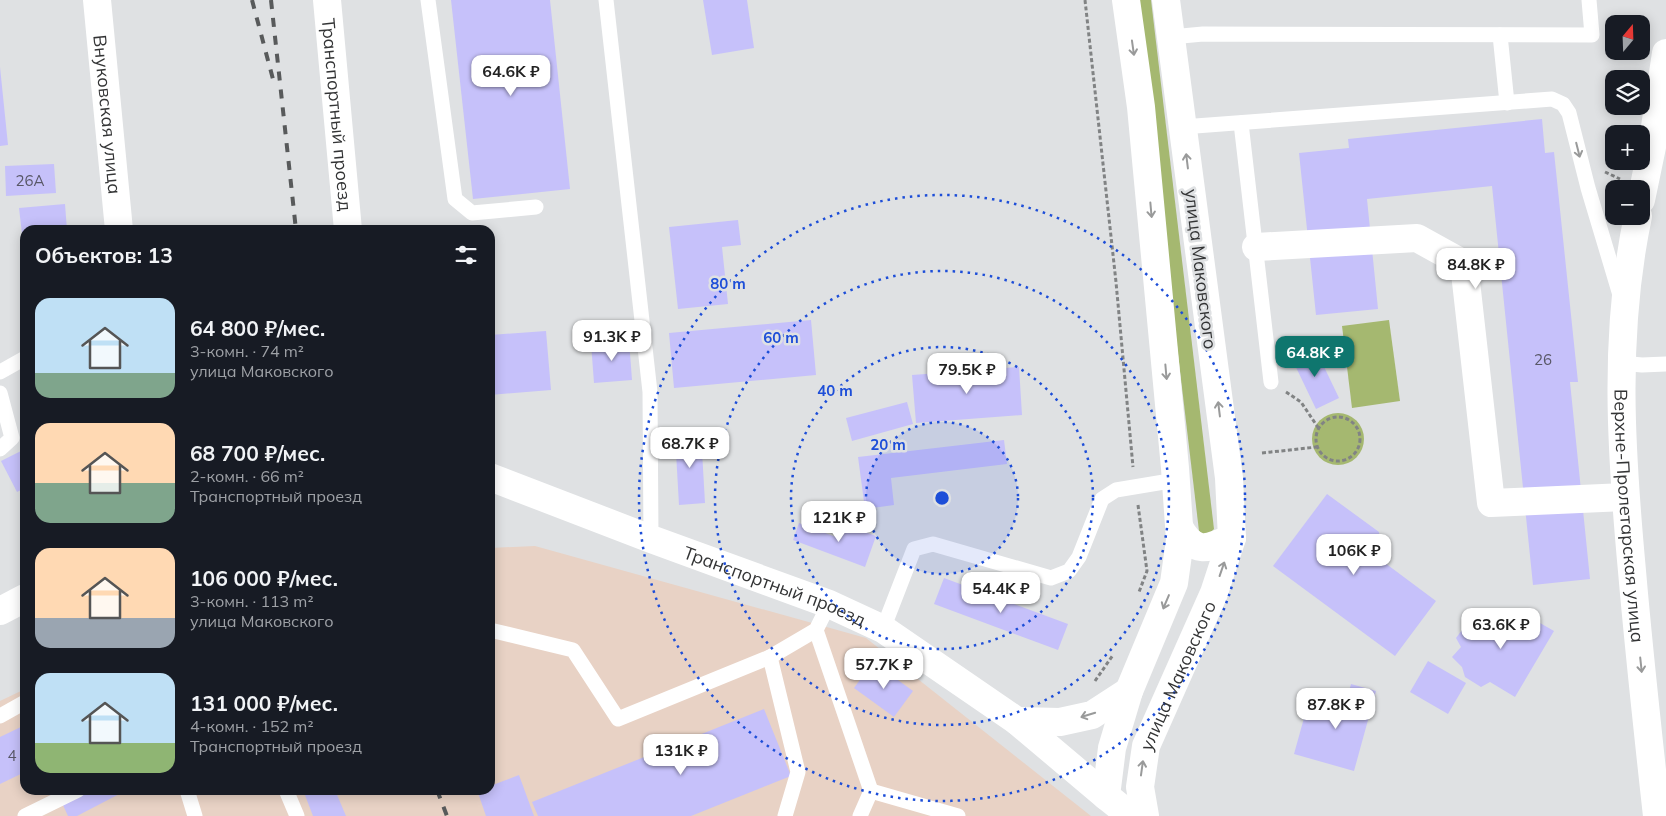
<!DOCTYPE html>
<html lang="ru">
<head>
<meta charset="utf-8">
<style>
  body { margin:0; font-family:Mulish,sans-serif; background:#20242c; color:#f1f3f6; height:100vh; display:flex; flex-direction:column; font-size:19px; white-space:nowrap }
  * { box-sizing:border-box; margin:0 }
  p { font-size:16px; color:#9ea1a6 }
  .icon { flex:none; width:28px; height:28px; fill:none; stroke:currentColor; stroke-width:2; stroke-linecap:round; stroke-linejoin:round }
  .map { position:relative; flex:1; overflow:hidden }
  .side { position:absolute; left:20px; top:225px; width:475px; height:570px; display:flex; flex-direction:column; background:#171b24; border-radius:15px; box-shadow:0 2px 12px #0003 }
  .side>* { flex:none }
  .needle { width:32px; rotate:19deg }
  .fabs { position:absolute; left:1605px; top:15px; display:grid; gap:10px }
  .fabs a { display:grid; place-items:center; width:45px; height:45px; border-radius:10px; background:#171b24; box-shadow:0 2px 12px #0003; font-size:25px }
  .price { position:absolute; translate:-50% -42px; padding:0 11px; border-radius:10px; background:#fff; color:#222; font-size:16px; line-height:32px; filter:drop-shadow(0 1px 2px #0008) }
  .price::after { content:''; position:absolute; left:50%; top:30px; width:15px; height:11px; margin-left:-8px; background:inherit; clip-path:polygon(0 0,100% 0,50% 100%) }
  .price.active { background:#0f766e; color:#fff }
  ul { padding:0; list-style:none }
  li { display:flex; align-items:center; gap:15px; height:125px; padding:0 15px }
  li span { display:grid; place-items:center; flex:none; width:140px; height:100px; border-radius:15px; color:#555 }
  li>.icon { margin-inline-start:auto }
  span .icon { width:60px; height:60px; fill:#fffc; stroke-width:1 }
  li b { font-size:21px }
  h2 { display:flex; justify-content:space-between; align-items:center; height:60px; padding:0 15px; font-size:21px }
  .map>svg:first-child { display:block }
  .industrial { fill:#e8d2c5 }
  .green { fill:#a5b870 }
  .building { fill:#c6c1fa }
  .lines { fill:none; stroke-linecap:round; stroke-linejoin:round }
  .path { stroke:#818384; stroke-width:3; stroke-dasharray:4 2.5; stroke-linecap:butt }
  .service { stroke:#fff; stroke-width:15 }
  .minor { stroke:#fff; stroke-width:28 }
  .tertiary { stroke:#fff; stroke-width:28 }
  .secondary { stroke:#fff; stroke-width:28 }
  .rail { stroke:#585a5b; stroke-width:4; stroke-dasharray:9 9; stroke-linecap:butt }
  .oneway { stroke:#999a9a }
  .ring { fill:none; stroke:#1d4ed8; stroke-width:2.5; stroke-dasharray:2.5 5 }
  .labels { text-anchor:middle; dominant-baseline:central; stroke-width:5; stroke-linejoin:round; paint-order:stroke }
  .number-label { font-size:15px; fill:#585766 }
  .street-label { font-size:18px; fill:#333435; stroke:#dfe1e3 }
  .centre { fill:#1d4ed8; stroke:#dfe1e3; stroke-width:2.5 }
  .ring-label { font-size:15px; text-anchor:middle; font-weight:bold; fill:#1d4ed8; stroke:#dfe1e3; stroke-width:5; stroke-linejoin:round; paint-order:stroke }
</style>
</head>
<body>
<div class="map">
<svg width="1666" height="816" viewBox="0 0 1666 816">
  <rect width="100%" height="100%" fill="#dfe1e3"/>
  <polygon class="industrial" points="535,546 866,638 1091,816 0,816 0,701 25,689 25,790 490,790 490,548"/>
  <g class="green">
    <polygon points="1136,0 1151,0 1214,529 1206,537 1199,531"/>
    <polygon points="1389,320 1400,401 1352,408 1342,326"/>
    <circle cx="1338" cy="439" r="26"/>
  </g>
  <g class="building">
    <polygon points="451,0 550,0 570,189 473,199"/>
    <polygon points="703,0 747,0 754,48 712,55"/>
    <polygon points="0,67 8,145 0,146"/>
    <polygon points="1542,119 1545,153 1554,152 1578,382 1570,382 1590,579 1533,585 1492,186 1367,199 1378,309 1316,315 1299,153 1349,148 1348,139"/>
    <polygon points="54,164 56,193 6,196 5,166"/>
    <polygon points="65,204 67,230 25,230 24,251 19,208"/>
    <polygon points="738,220 741,245 722,247 728,304 678,309 669,227"/>
    <polygon points="811,320 816,375 674,388 669,333"/>
    <polygon points="546,331 551,390 490,395 490,335"/>
    <polygon points="629,340 632,380 594,383 591,343"/>
    <polygon points="1315,348 1339,398 1316,409 1292,359"/>
    <polygon points="1019,367 1022,415 916,423 912,375"/>
    <polygon points="907,402 913,424 852,441 846,418"/>
    <polygon points="701,434 705,503 679,505 675,435"/>
    <polygon points="1004,440 1007,464 891,478 894,505 865,509 858,457"/>
    <polygon points="25,449 25,488 17,492 1,461"/>
    <polygon points="1327,494 1379,532 1381,560 1436,601 1395,656 1273,566"/>
    <polygon points="799,523 841,539 846,525 876,536 865,567 793,540"/>
    <polygon points="944,578 1068,624 1058,650 934,604"/>
    <polygon points="1491,608 1513,618 1526,615 1554,631 1515,697 1490,682 1481,687 1465,677 1462,667 1452,657 1461,647 1456,638 1468,622 1482,628"/>
    <polygon points="1428,661 1466,683 1448,714 1410,692"/>
    <polygon points="873,662 913,691 894,717 854,688"/>
    <polygon points="1351,684 1376,691 1354,771 1294,754 1309,700 1344,710"/>
    <polygon points="764,709 791,776 691,816 538,816 532,802"/>
    <polygon points="25,725 25,772 0,784 0,737"/>
    <polygon points="519,775 534,816 486,816 477,790 490,790 490,786"/>
    <polygon points="86,790 127,790 77,816 68,816 62,803"/>
    <polygon points="303,790 335,790 346,816 313,816"/>
  </g>
  <g class="lines">
    <g class="path">
      <polyline points="1085,0 1116,282 1133,467"/>
      <polyline points="1605,172 1620,179"/>
      <polyline points="1286,392 1301,402 1319,429"/>
      <circle cx="1338" cy="439" r="22"/>
      <polyline points="1262,453 1317,447"/>
      <polyline points="1138,505 1147,571 1139,592"/>
      <polyline points="1095,681 1113,655"/>
    </g>
    <g class="service">
      <polyline points="428,0 455,199 472,213 536,207"/>
      <polyline points="606,0 650,392 651,539"/>
      <polyline points="1500,35 1507,103"/>
      <polyline points="1171,37 1203,34 1592,35 1589,0"/>
      <polyline points="1241,123 1271,382"/>
      <polyline points="1182,127 1552,99 1563,104 1569,113 1588,188 1620,295"/>
      <polyline points="1621,363 1642,365 1666,364"/>
      <polyline points="0,372 25,358"/>
      <polyline points="0,393 12,438 0,449"/>
      <polyline points="883,629 914,549 933,544 1051,578 1069,571 1079,557 1102,499 1116,490 1176,480"/>
      <polyline points="490,630 573,650 618,719 770,657"/>
      <polyline points="816,630 871,791 860,816"/>
      <polyline points="0,716 25,702"/>
      <polyline points="187,790 195,816"/>
      <polyline points="286,790 297,816"/>
      <polyline points="871,791 958,816"/>
      <polyline points="25,816 78,790"/>
      <polyline points="785,816 798,772 770,657 816,630 829,604"/>
    </g>
    <g class="minor">
      <path id="s1" d="M97 0 119 230"/>
      <path id="s2" d="M327 0 348 230"/>
      <polyline points="1256,247 1417,238 1464,264 1491,503 1625,497"/>
      <path id="s3" d="M490 477 651 539 829 604 883 629 1017 721 1106 796"/>
      <path d="M1179 527C1195 555 1207 549 1232 538"/>
      <polyline points="0,611 25,598"/>
      <polyline points="1017,721 1060,722 1092,715 1129,691"/>
    </g>
    <g class="tertiary">
      <polyline points="1641,200 1652,147 1666,53"/>
      <path id="s4" d="M1638 216C1613 335 1621 452 1632 571 1639 653 1648 734 1657 816"/>
    </g>
    <g class="secondary">
      <polyline points="1126,0 1141,107 1175,468 1180,540 1174,583 1129,691 1112,748 1106,796 1131,816"/>
      <path id="s5" d="M1145 816 1140 787 1146 746 1214 593 1232 538 1229 478 1166 0"/>
    </g>
    <g class="rail">
      <polyline points="252,0 274,83"/>
      <polyline points="271,0 296,230"/>
      <polyline points="437,790 447,816"/>
    </g>
  </g>
  <defs><path id="oneway-shaft" d="M-6 0H5M1.5-3L5.5 0L1.5 3" fill="none" stroke-width="1.6" stroke-linecap="round" stroke-linejoin="round" transform="scale(1.25)"/></defs>
  <g class="oneway">
    <use href="#oneway-shaft" transform="translate(1133 48) rotate(82)"/>
    <use href="#oneway-shaft" transform="translate(1578 150) rotate(76)"/>
    <use href="#oneway-shaft" transform="translate(1187 161) rotate(-97)"/>
    <use href="#oneway-shaft" transform="translate(1151 210) rotate(85)"/>
    <use href="#oneway-shaft" transform="translate(1166 372) rotate(85)"/>
    <use href="#oneway-shaft" transform="translate(1219 409) rotate(-97)"/>
    <use href="#oneway-shaft" transform="translate(1222 569) rotate(-71)"/>
    <use href="#oneway-shaft" transform="translate(1166 602) rotate(113)"/>
    <use href="#oneway-shaft" transform="translate(1641 665) rotate(84)"/>
    <use href="#oneway-shaft" transform="translate(1088 715) rotate(163)"/>
    <use href="#oneway-shaft" transform="translate(1142 768) rotate(-82)"/>
  </g>
  <circle cx="942" cy="498" r="76" fill="#1d4ed8" fill-opacity=".12"/>
  <g class="ring">
    <circle cx="942" cy="498" r="76"/>
    <circle cx="942" cy="498" r="151"/>
    <circle cx="942" cy="498" r="227"/>
    <circle cx="942" cy="498" r="303"/>
  </g>
  <g class="labels">
    <g class="number-label">
      <text x="30" y="180">26А</text>
      <text x="1543" y="359">26</text>
      <text x="12" y="755">4</text>
    </g>
    <g class="street-label">
      <text stroke="none"><textPath href="#s1" startOffset="115">Внуковская улица</textPath></text>
      <text stroke="none"><textPath href="#s2" startOffset="115">Транспортный проезд</textPath></text>
      <text transform="translate(1201 269) rotate(83)">улица Маковского</text>
      <text stroke="none"><textPath href="#s4" startOffset="301">Верхне-Пролетарская улица</textPath></text>
      <text stroke="none"><textPath href="#s3" startOffset="305">Транспортный проезд</textPath></text>
      <text stroke="none"><textPath href="#s5" startOffset="148">улица Маковского</textPath></text>
    </g>
  </g>
  <circle cx="942" cy="498" r="8" class="centre"/>
  <g class="ring-label">
    <text x="728" y="289">80 m</text>
    <text x="781" y="343">60 m</text>
    <text x="835" y="396">40 m</text>
    <text x="888" y="450">20 m</text>
  </g>
</svg>
<div class="fabs">
<a><svg class="needle" viewBox="-14 -14 28 28"><path d="M0-13l5 13h-10z" fill="#e53935"/><path d="M0 13l5-13h-10z" fill="#9ea1a6"/></svg></a>
<a><svg class="icon" aria-label="layers" viewBox="0 0 24 24"><path d="M12 4l9 5-9 5-9-5zM3 14l9 5 9-5"/></svg></a>
<a>+</a>
<a>−</a>
</div>
<b class="price" style="left:511px;top:97px">64.6K ₽</b>
<b class="price" style="left:1476px;top:290px">84.8K ₽</b>
<b class="price" style="left:612px;top:362px">91.3K ₽</b>
<b class="price active" style="left:1315px;top:378px">64.8K ₽</b>
<b class="price" style="left:967px;top:395px">79.5K ₽</b>
<b class="price" style="left:690px;top:469px">68.7K ₽</b>
<b class="price" style="left:839px;top:543px">121K ₽</b>
<b class="price" style="left:1354px;top:576px">106K ₽</b>
<b class="price" style="left:1001px;top:614px">54.4K ₽</b>
<b class="price" style="left:1501px;top:650px">63.6K ₽</b>
<b class="price" style="left:884px;top:690px">57.7K ₽</b>
<b class="price" style="left:1336px;top:730px">87.8K ₽</b>
<b class="price" style="left:681px;top:776px">131K ₽</b>
<section class="side">
<h2>Объектов: 13<svg class="icon" aria-label="filters" viewBox="0 0 24 24"><path d="M4 7h16M4 17h16"/><circle cx="9" cy="7" r="2"/><circle cx="15" cy="17" r="2"/></svg></h2>
<ul>
<li><span style="background:linear-gradient(#bfe0f5 75%,#7fa58c 0)"><svg class="icon" aria-label="home" viewBox="0 0 24 24"><path d="M3 11l9-7 9 7M6 9v11h12V9"/></svg></span><div><b>64 800 ₽/мес.</b><p>3-комн. · 74 m²</p><p>улица Маковского</p></div></li>
<li><span style="background:linear-gradient(#ffd9b3 60%,#7fa58c 0)"><svg class="icon" aria-label="home" viewBox="0 0 24 24"><path d="M3 11l9-7 9 7M6 9v11h12V9"/></svg></span><div><b>68 700 ₽/мес.</b><p>2-комн. · 66 m²</p><p>Транспортный проезд</p></div></li>
<li><span style="background:linear-gradient(#ffd9b3 70%,#9aa5b1 0)"><svg class="icon" aria-label="home" viewBox="0 0 24 24"><path d="M3 11l9-7 9 7M6 9v11h12V9"/></svg></span><div><b>106 000 ₽/мес.</b><p>3-комн. · 113 m²</p><p>улица Маковского</p></div></li>
<li><span style="background:linear-gradient(#bfe0f5 70%,#8fb573 0)"><svg class="icon" aria-label="home" viewBox="0 0 24 24"><path d="M3 11l9-7 9 7M6 9v11h12V9"/></svg></span><div><b>131 000 ₽/мес.</b><p>4-комн. · 152 m²</p><p>Транспортный проезд</p></div></li>
</ul>
</section>
</div>
</body>
</html>
